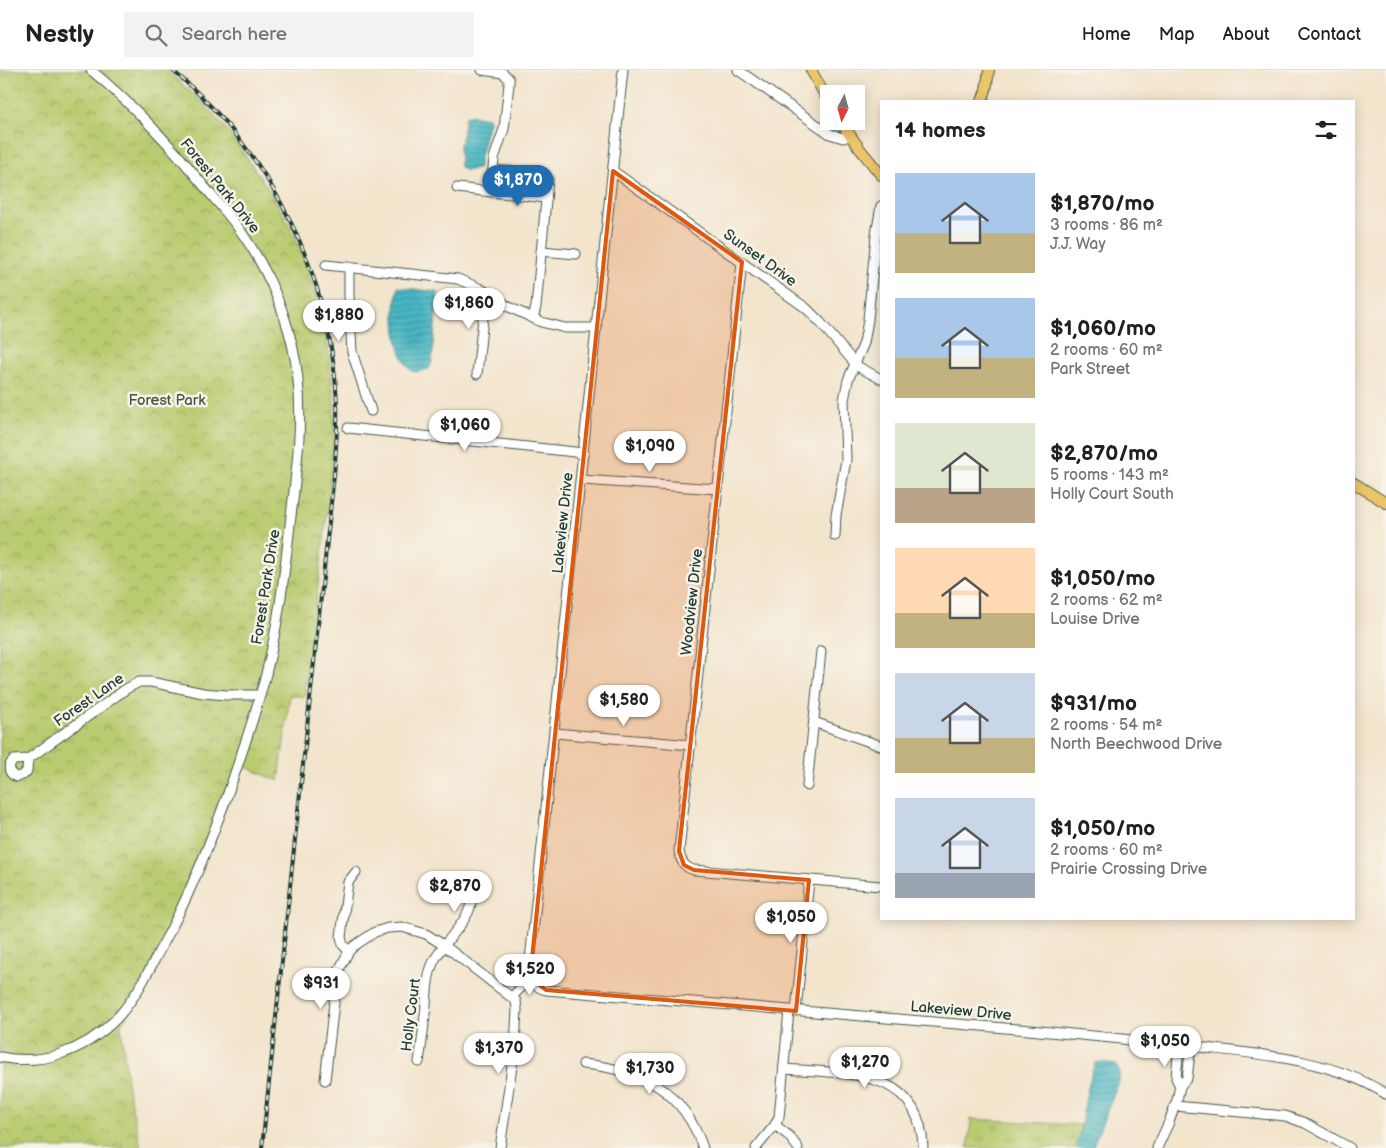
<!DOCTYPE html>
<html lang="en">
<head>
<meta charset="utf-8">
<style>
  body { margin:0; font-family:"Balsamiq Sans",sans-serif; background:#f2f2f2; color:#202124; height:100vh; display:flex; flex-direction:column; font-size:19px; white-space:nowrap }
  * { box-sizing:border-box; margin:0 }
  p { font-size:16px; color:#757577 }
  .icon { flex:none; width:28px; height:28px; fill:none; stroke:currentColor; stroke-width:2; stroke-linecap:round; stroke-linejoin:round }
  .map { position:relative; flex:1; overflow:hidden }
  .drawer { position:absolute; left:880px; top:30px; width:475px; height:820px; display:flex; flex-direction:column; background:#fff; border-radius:0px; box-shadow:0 2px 12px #0003 }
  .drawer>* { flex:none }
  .needle { width:32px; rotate:186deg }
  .tools { position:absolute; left:820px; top:15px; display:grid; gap:10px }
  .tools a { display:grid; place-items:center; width:45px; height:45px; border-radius:0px; background:#fff; box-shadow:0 2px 12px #0003; font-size:25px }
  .price { position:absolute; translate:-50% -42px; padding:0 11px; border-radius:18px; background:#fff; color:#222; font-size:16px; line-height:32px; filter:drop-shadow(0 1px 2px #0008) }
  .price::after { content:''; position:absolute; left:50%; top:30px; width:15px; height:11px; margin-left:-8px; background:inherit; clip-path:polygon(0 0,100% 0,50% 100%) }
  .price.on { background:#1f6fb2; color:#fff }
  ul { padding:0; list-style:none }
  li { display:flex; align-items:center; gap:15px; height:125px; padding:0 15px }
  li span { display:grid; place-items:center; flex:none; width:140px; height:100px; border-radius:0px; color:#555 }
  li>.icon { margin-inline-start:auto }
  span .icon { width:60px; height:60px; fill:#fffc; stroke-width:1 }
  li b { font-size:21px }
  h2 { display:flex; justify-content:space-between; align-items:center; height:60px; padding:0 15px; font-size:21px }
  header { display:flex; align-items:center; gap:30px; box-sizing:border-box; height:70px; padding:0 25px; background:#fff; border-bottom:1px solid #e0e0e0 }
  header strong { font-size:24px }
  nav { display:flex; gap:28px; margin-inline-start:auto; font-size:18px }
  .search { width:350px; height:45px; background:#f2f2f2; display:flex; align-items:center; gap:12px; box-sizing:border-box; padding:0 18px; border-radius:0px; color:#757577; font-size:19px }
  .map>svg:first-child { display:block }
  .grass { fill:url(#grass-tufts); stroke:#6c8452 }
  .park { fill:url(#park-crowns); stroke:#6c8452 }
  .water { fill:url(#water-rules); stroke:#347a7b }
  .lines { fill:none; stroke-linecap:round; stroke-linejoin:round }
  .minor-casing { stroke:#3f564b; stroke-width:11 }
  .major-casing { stroke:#3f564b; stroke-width:12 }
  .minor { stroke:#fff; stroke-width:9 }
  .major { stroke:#edc569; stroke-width:10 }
  .rail-casing { stroke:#1f3d34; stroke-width:4 }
  .rail { stroke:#f7f3e8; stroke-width:2; stroke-dasharray:5.5; stroke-linecap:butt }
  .marked { fill:#de580e; fill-opacity:0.2; stroke:#de580e; stroke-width:4; stroke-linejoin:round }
  .labels { text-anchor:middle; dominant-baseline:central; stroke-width:5; stroke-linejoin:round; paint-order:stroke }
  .street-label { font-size:15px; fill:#1f3d34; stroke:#f7f3e8 }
  .park-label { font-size:15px; fill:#3e5940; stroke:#f7f3e8 }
</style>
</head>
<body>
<header>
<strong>Nestly</strong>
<div class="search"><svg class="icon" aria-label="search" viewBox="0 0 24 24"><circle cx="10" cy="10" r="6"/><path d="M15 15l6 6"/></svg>Search here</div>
<nav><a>Home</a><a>Map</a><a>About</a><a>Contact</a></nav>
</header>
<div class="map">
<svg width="1386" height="1078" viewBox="0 0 1386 1078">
  <defs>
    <pattern id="grass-tufts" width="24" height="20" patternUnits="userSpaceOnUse" patternTransform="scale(1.25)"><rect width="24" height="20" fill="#b9cb6f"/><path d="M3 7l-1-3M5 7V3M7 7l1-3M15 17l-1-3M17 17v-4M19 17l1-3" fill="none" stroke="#96a65c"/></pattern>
    <pattern id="park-crowns" width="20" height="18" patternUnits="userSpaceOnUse" patternTransform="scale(1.25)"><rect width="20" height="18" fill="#b9cb6f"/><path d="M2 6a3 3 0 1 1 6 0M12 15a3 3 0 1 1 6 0" fill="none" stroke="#96a65c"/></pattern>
    <pattern id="water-rules" width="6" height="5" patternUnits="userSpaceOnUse" patternTransform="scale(1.25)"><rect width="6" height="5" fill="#48b6c2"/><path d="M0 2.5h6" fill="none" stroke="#3b959e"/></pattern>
  </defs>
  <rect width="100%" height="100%" fill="#f7f3e8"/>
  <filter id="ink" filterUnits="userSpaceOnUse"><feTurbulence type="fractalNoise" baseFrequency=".02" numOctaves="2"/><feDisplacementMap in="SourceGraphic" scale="10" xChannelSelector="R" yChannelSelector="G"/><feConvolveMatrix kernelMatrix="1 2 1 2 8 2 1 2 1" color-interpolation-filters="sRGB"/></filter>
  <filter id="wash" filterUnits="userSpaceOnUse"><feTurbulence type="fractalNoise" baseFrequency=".0096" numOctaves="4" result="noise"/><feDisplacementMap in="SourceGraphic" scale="20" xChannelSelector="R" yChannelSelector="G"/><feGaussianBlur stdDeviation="1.12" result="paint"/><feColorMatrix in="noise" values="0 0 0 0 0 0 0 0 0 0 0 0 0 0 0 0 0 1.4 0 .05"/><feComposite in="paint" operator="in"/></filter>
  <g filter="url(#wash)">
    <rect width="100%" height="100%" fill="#f3e4cc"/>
    <polygon class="grass" points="971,1049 1082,1055 1076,1078 968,1078"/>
    <polygon class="park" points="0,0 166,0 202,32 217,48 236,72 275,129 295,167 307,198 318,231 327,271 334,328 334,364 330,421 304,627 290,625 279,711 243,696 139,931 121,954 128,1019 141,1078 0,1078"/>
    <g class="water">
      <polygon points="469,45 489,48 489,52 479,90 479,98 466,101 460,97 459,76 461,72 465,47"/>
      <path d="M398 217 438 222 432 292 429 299 416 302 412 301C394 285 392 240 398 217Z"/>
      <path d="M1101 992 1116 995 1120 1002 1119 1012 1092 1078H1076C1083 1050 1085 1021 1095 993Z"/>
    </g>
  </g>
  <g filter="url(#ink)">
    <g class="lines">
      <defs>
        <g id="minor">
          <polyline points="482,0 503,3 509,9 509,14 504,59 494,88 491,122"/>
          <path d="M623 0 529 900C530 911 535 917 546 920 695 931 844 945 993 957 1058 962 1123 969 1189 976 1255 984 1328 987 1386 1024"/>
          <polyline points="738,0 830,64 843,68 850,66"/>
          <polyline points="493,100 544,104 548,109 536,237 533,248"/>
          <polyline points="613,101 806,238 820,252 857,296 881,309"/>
          <polyline points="457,118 546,128"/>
          <polyline points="541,181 576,184"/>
          <path d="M742 192 679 781C681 792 684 797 694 800L881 816"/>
          <polyline points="326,195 458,209 481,219 509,237 541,252 565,258 597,258"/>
          <polyline points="349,197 349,225 352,282 371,341"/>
          <polyline points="477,304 484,239 492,226"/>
          <polyline points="348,358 584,383"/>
          <polyline points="581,410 718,419"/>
          <polyline points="835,466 836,445 846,390 844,330 848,310 864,273 868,250 876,165 881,136"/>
          <polyline points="814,652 881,676"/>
          <polyline points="555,663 691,675"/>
          <path d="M28 689 27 701 23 705 16 707C8 703 7 696 14 690L28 689 126 619 139 612H151L203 623 227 625H260"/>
          <polyline points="807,716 821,581"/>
          <polyline points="349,881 343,875 341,867 348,812 356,802"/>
          <polyline points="512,927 530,908"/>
          <polyline points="796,941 809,810"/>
          <polyline points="1179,975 1176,1008 1180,1016"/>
          <path d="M0 987C43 996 83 981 114 951 135 930 148 902 162 876 188 829 207 780 226 729 240 688 255 647 266 604 279 553 285 498 291 446 298 388 306 332 292 274 283 237 266 198 244 166 232 148 217 132 203 115 169 73 133 35 91 0"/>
          <path d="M419 992C422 973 424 954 426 935 427 921 427 906 433 893 447 863 481 848 470 810"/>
          <path d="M583 994C642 1000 683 1019 703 1078"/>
          <path d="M785 999C843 1004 921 997 923 1078"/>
          <polyline points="325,1010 337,907 340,898 349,881 354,876 375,862 388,858 402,857 426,864 445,876 516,931 517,939 515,976 500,1078"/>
          <polyline points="1175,1036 1285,1046 1305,1053 1350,1078"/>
          <polyline points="775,1055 789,1066 798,1078"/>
          <polyline points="756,1078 775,1055 779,1047 789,941"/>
          <polyline points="1157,1078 1169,1052 1177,1030 1180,1016 1187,1008 1191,976"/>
        </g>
        <g id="major">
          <polyline points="811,0 829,33"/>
          <polyline points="982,31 986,20 989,0"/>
          <polyline points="840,51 860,79 881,105"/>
          <polyline points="1354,413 1386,433"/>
        </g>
      </defs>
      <use href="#minor" class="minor-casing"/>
      <use href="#major" class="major-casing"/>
      <use href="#minor" class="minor"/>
      <use href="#major" class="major"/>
      <defs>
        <path id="rail" d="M172 0C271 82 331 205 337 333 338 357 336 381 334 405L262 1078"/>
      </defs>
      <use href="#rail" class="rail-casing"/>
      <use href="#rail" class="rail"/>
    </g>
  </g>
  <path class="marked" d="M613 101 742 192 679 781 684 795 694 800 809 810 796 941 546 920 530 908Z"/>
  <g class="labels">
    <g class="street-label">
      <text transform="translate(220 116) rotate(51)">Forest Park Drive</text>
      <text transform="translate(760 188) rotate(36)">Sunset Drive</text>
      <text transform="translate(563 453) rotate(-84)">Lakeview Drive</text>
      <text transform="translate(266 517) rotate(-81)">Forest Park Drive</text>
      <text transform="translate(692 532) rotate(-84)">Woodview Drive</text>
      <text transform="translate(89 630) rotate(-35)">Forest Lane</text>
      <text transform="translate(961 941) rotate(5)">Lakeview Drive</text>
      <text transform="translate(411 945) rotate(-83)">Holly Court</text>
    </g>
    <g class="park-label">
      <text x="167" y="330">Forest Park</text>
    </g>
  </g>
</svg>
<div class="tools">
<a><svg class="needle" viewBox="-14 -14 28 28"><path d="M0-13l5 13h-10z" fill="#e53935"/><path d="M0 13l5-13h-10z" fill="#757577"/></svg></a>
</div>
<b class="price on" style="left:518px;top:137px">$1,870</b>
<b class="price" style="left:469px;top:260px">$1,860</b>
<b class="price" style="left:339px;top:272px">$1,880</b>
<b class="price" style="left:465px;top:382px">$1,060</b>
<b class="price" style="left:650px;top:403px">$1,090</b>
<b class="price" style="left:624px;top:657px">$1,580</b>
<b class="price" style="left:455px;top:843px">$2,870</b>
<b class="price" style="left:791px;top:874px">$1,050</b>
<b class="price" style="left:530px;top:926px">$1,520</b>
<b class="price" style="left:321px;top:940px">$931</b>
<b class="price" style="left:1165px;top:998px">$1,050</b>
<b class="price" style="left:499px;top:1005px">$1,370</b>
<b class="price" style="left:865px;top:1019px">$1,270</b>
<b class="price" style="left:650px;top:1025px">$1,730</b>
<section class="drawer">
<h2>14 homes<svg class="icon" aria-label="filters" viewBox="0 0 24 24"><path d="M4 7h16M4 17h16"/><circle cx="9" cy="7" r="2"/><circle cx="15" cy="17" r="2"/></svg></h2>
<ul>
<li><span style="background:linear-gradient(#a9c7e8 60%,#c2b280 0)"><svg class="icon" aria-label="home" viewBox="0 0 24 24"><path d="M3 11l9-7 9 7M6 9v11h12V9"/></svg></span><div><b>$1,870/mo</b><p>3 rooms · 86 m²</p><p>J.J. Way</p></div></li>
<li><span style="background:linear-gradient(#a9c7e8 60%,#c2b280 0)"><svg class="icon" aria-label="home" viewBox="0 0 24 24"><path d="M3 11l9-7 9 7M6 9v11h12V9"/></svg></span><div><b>$1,060/mo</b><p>2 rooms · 60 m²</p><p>Park Street</p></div></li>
<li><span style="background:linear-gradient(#dfe7d0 65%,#b9a48a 0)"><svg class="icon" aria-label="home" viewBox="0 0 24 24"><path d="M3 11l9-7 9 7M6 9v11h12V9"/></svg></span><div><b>$2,870/mo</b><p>5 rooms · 143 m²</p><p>Holly Court South</p></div></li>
<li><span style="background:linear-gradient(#ffd9b3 65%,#c2b280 0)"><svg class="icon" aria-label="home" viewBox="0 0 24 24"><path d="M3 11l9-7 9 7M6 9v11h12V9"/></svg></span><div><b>$1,050/mo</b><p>2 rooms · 62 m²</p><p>Louise Drive</p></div></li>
<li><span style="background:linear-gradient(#c9d6e8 65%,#c2b280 0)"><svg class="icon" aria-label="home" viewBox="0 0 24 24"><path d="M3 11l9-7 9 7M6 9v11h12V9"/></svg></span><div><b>$931/mo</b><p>2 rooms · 54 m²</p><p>North Beechwood Drive</p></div></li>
<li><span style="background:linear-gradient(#c9d6e8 75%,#9aa5b1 0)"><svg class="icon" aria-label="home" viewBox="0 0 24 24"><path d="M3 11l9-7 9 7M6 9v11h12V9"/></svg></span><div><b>$1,050/mo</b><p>2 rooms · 60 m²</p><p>Prairie Crossing Drive</p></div></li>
</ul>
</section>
</div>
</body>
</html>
